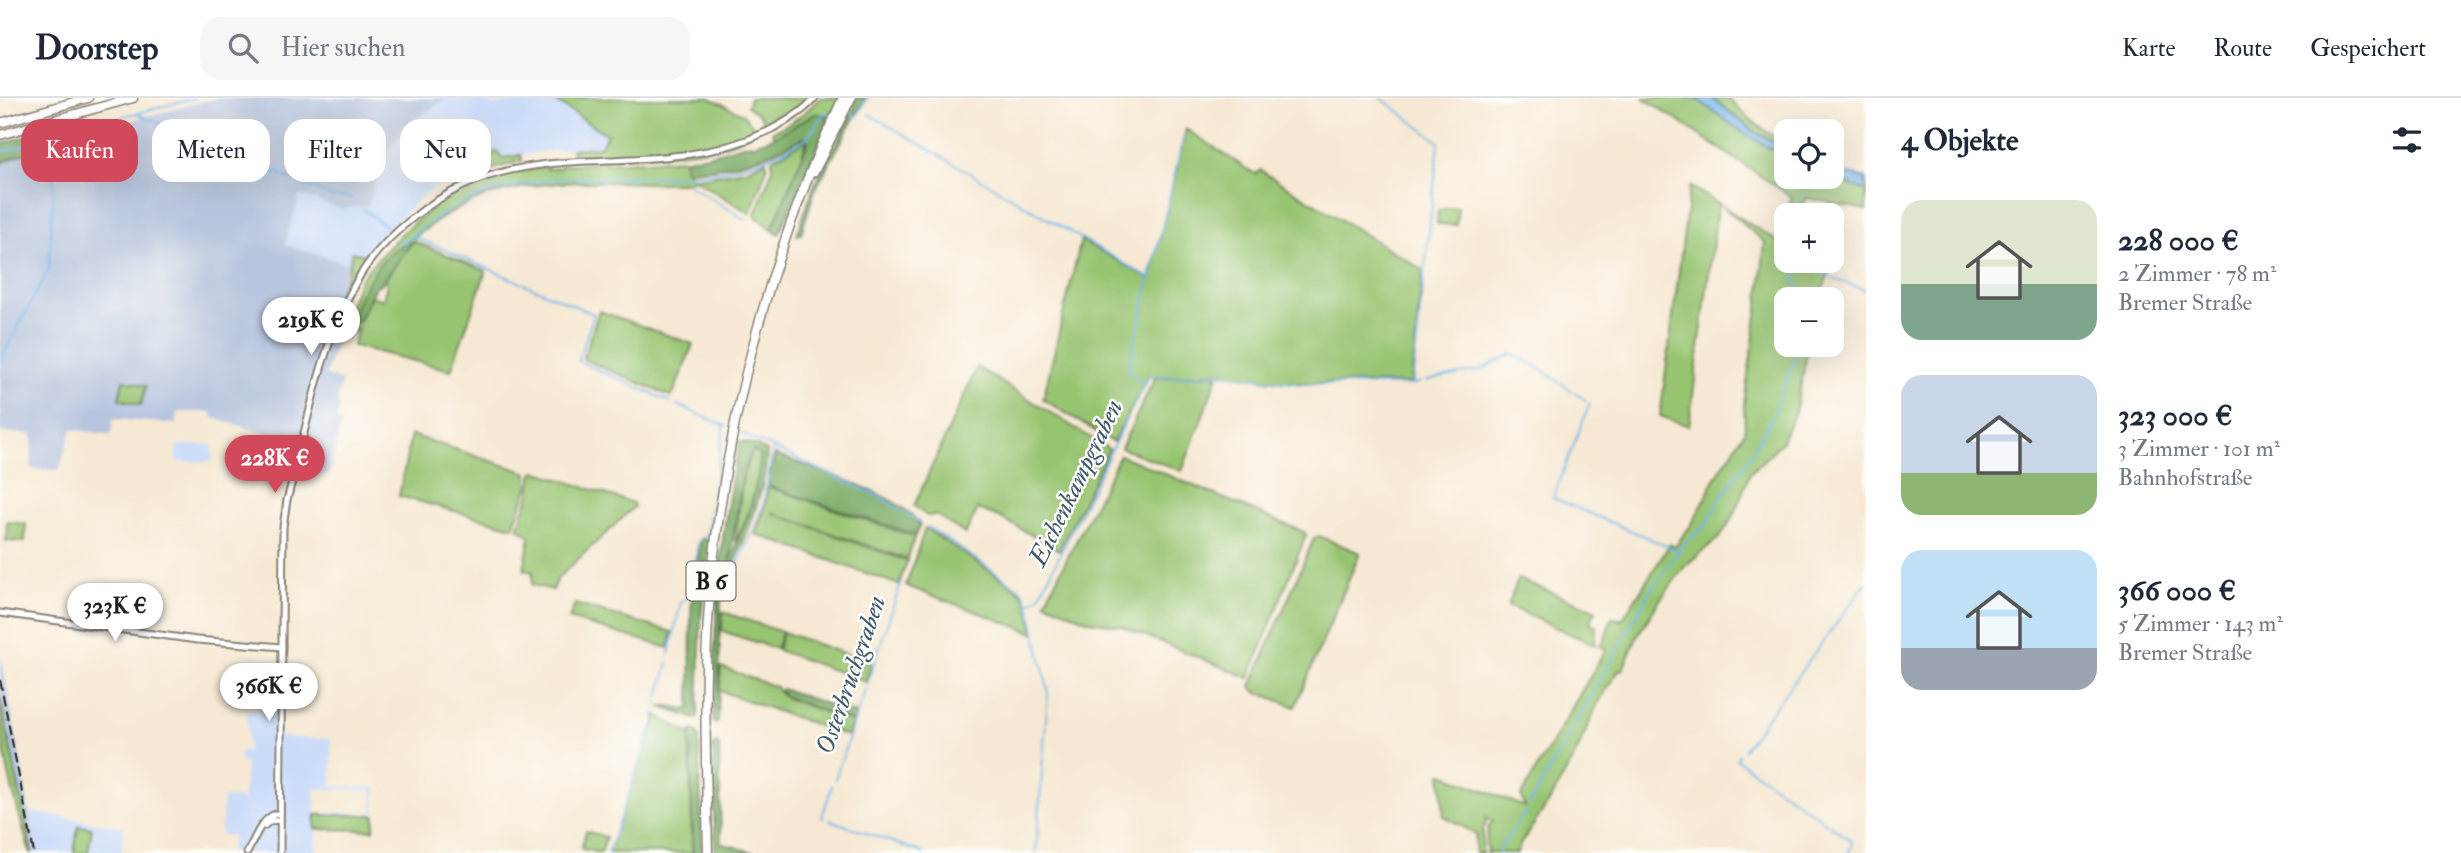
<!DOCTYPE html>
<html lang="de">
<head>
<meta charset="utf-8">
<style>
  body { margin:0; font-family:"IM FELL Double Pica",serif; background:#f6f6f7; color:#1f2937; height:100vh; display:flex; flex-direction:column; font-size:26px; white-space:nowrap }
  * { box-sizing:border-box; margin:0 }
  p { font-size:23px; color:#747a83 }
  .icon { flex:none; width:38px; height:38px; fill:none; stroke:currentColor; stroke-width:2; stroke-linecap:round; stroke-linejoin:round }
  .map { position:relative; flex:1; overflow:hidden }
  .details { display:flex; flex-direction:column; background:#fff; width:595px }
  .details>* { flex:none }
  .hud { position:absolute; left:21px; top:21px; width:665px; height:63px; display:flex; gap:14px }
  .tools { position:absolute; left:1774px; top:21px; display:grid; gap:14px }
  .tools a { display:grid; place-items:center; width:70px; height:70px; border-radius:14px; background:#fff; box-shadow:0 7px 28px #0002; font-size:35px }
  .price { position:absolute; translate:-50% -60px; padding:0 16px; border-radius:24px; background:#fff; color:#222; font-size:23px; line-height:46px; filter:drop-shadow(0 2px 4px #0008) }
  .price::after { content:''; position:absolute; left:50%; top:42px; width:21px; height:16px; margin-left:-10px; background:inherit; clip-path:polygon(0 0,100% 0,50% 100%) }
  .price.current { background:#d1495b; color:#fff }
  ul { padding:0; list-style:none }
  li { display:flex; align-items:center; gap:21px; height:175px; padding:0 35px }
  li span { display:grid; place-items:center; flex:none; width:196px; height:140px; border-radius:21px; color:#555 }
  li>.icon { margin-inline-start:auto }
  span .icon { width:84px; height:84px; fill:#fffc; stroke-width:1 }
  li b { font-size:30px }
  h2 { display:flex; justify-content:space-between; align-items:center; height:84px; padding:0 35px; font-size:30px }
  .pill { padding:0 24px; border-radius:21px; background:#fff; box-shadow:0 7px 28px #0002; font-size:24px; line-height:63px }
  .pill.current { background:#d1495b; color:#fff }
  header { display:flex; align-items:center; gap:42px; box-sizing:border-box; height:98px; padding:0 35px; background:#fff; border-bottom:2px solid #e0e1e3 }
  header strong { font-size:33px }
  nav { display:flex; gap:38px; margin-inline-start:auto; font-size:24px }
  .search { width:490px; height:63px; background:#f6f6f7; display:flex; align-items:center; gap:18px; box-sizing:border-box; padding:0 24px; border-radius:21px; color:#747a83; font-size:26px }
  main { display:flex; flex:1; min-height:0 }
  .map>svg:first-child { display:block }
  .built { fill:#cbdcf9; fill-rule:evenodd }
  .industrial { fill:#b7c5de }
  .green { fill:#97c471; stroke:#5a7046; stroke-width:2; fill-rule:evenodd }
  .forest { fill:#79aa63; stroke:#4a6340; stroke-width:2 }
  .water { fill:#74b5e8; stroke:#486882; stroke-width:2 }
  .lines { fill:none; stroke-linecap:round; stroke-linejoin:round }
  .stream { stroke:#74b5e8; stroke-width:2 }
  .minor-casing { stroke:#898277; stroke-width:9 }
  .highway-casing { stroke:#898277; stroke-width:11 }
  .minor { stroke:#fff; stroke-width:5 }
  .highway { stroke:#fff; stroke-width:8 }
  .rail { stroke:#1c1c1c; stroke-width:2; stroke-dasharray:10 5; stroke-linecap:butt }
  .labels { text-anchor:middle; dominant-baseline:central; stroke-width:5; stroke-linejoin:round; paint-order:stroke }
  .shield { fill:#fdfcf7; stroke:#605f5e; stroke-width:2 }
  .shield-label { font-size:23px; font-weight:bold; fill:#1c1c1c }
  .water-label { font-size:26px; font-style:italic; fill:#3f596e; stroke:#fdfcf7 }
</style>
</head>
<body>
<header>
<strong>Doorstep</strong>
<div class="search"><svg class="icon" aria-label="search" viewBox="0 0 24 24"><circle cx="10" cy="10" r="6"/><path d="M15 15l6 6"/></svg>Hier suchen</div>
<nav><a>Karte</a><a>Route</a><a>Gespeichert</a></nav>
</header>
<main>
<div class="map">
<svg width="1866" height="755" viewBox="0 0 1866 755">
  <rect width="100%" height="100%" fill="#fdfcf7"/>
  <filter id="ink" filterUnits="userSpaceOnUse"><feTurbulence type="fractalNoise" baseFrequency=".0143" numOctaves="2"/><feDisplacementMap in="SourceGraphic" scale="14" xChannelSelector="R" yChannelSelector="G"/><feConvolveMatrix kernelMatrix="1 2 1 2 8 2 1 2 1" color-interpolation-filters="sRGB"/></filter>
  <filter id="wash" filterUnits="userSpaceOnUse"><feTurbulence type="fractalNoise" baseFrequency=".00686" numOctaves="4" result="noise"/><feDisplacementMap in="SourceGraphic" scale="28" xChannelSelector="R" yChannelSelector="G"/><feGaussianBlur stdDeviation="1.57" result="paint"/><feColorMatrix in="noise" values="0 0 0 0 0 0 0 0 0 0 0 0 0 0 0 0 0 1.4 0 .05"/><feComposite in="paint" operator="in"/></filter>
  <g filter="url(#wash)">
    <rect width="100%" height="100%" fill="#f6e8d2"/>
    <g class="built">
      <polygon points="447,0 475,0 494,7 536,0 551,0 607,37 600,49 562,51 502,60 497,53 477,68 471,68 427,94 394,125 393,129 369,158 353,154 349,166 285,147 300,96 341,111 367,108 381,64 392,46 422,17"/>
      <polygon points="177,347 213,347 212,363 176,364"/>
      <path d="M281 611 280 639 331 641 332 688 376 690 375 717H316V755H229L233 738 221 736 223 700 243 701 246 665H240V653H248L247 612ZM315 691 373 692 372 715H315Z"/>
      <polygon points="30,714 124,729 121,755 37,755"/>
    </g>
    <g class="industrial">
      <polygon points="217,0 447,0 422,17 392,46 381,64 368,108 341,111 300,97 285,147 349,166 337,200 343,201 332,229 341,232 325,277 342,283 337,301 339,311 336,322 342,324 329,378 289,374 297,345 213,320 212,314 177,314 177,326 113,321 111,337 72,331 59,372 31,371 32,336 0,334 0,61 124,24"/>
      <polygon points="0,554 13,621 37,755 32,755 0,599"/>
    </g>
    <g class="green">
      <path d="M551 0H710L743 16 754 30C741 59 612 59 576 60L573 59 572 51 600 49 607 37Z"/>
      <polygon points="750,0 810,0 789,18 764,28 761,18 747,8"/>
      <path d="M819 0H840L828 24 827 18 809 19 774 39 772 34C791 25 806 16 819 0Z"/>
      <path d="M1644 0H1695L1748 37 1772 52 1787 57V79H1823L1826 82 1841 83 1866 93V112L1807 100 1796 117H1787V163H1816L1830 172 1819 201H1787V247H1809L1795 314 1781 345 1750 375 1733 419 1720 439 1686 467 1660 502 1639 535 1623 571 1619 572 1597 607 1577 653 1551 701 1521 745 1517 755H1486L1489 752 1486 748 1488 729 1493 724 1486 719 1487 722 1483 731 1482 755H1475L1476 736 1444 718 1441 675 1525 709 1521 698 1606 551 1599 547 1604 543 1612 519 1622 522 1670 446 1675 448 1692 426 1716 379 1745 333 1744 305 1759 204 1765 144 1718 105 1689 328 1660 318 1690 88 1782 146C1781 119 1779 124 1792 99Z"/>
      <polygon points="1712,0 1727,0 1756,26 1787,48 1787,51 1755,34"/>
      <polygon points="1186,31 1247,71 1256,76 1260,72 1423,172 1411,286 1299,285 1272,283 1219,274 1186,278 1149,278 1113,344 1043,301 1081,142 1150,181"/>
      <polygon points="807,42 795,78 772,131 756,119 755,116 772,73 772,61"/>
      <polygon points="497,53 502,60 521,57 522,63 481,74 477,68"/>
      <path d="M685 61 684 70 694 81 746 72 766 62 767 70 750 115 694 81 684 85C619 86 550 77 487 98 461 106 439 122 417 137L413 143 486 173 451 272 353 248 357 233 341 229 359 184 370 169 403 134 436 107 471 87 504 76 547 69V71L560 70 561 67ZM412 144 385 180 387 186 383 202 371 198 358 224 359 202 373 178 391 155Z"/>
      <polygon points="1458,109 1456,127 1437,126 1438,112"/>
      <polygon points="352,154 369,158 340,202 337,201 347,177"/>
      <polygon points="599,213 693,246 672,299 583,261"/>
      <polygon points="977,269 1109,351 1059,452 999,419 978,411 965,436 936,417 927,418 914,408"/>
      <polygon points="1218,277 1182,373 1121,350 1155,280"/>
      <polygon points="123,282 146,288 141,307 119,301"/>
      <polygon points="411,337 528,375 528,390 513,429 399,398"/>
      <path d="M752 352 761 357C757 388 750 418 735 444L743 378Z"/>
      <polygon points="1120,357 1304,434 1306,437 1249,580 1121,528 1089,523 1045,504"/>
      <polygon points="535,373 633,405 634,409 558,480 553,492 532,487 533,474 524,472 530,438 518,430 531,392 532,378"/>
      <polygon points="768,389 915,439 907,461 772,415 907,463 899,487 755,436 764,412"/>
      <polygon points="7,424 26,426 25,444 6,443"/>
      <polygon points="925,430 1021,494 1028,504 1034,535 906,488"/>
      <polygon points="1319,438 1360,455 1295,609 1254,593 1251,588 1314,440"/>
      <polygon points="1518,481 1596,512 1590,525 1596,528 1595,547 1508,508"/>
      <polygon points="575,506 672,534 669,550 569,521"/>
      <polygon points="723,514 782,534 776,551 722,533"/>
      <polygon points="783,534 871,565 866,584 777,552"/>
      <polygon points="721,569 776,589 781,597 788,601 852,624 848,638 720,593"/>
      <path d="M0 599 32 755H30C15 703 0 654 0 599Z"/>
      <polygon points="657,617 690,636 692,755 608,755"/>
      <polygon points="316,717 375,717 374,732 315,731"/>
      <polygon points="78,728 92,730 88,755 74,755"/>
      <polygon points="586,733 606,739 601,755 581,751"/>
    </g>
    <g class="forest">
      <polygon points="857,0 865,0 815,92 801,136 797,137 813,89 847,25"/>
      <path d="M815 16H821L827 18 828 24 779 136 772 131 808 44 805 39C768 59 730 71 688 73L684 70 685 61 713 56 750 45 752 47 774 39Z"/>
      <polygon points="43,33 47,47 0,65 0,46"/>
      <path d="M413 143 382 185 375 189 358 224 353 223C351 206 379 163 393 153 399 148 407 146 413 143Z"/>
      <path d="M740 343 757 348 767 353C765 394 749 430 734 467L731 462C735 445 744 431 749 414 755 396 759 376 761 357L752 352 743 378 729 464 730 479 721 502 718 623 716 626 713 624C714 530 718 435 740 343Z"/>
      <path d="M775 357C809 369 903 397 920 427L916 437 770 389 768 383Z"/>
      <path d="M701 441 708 442 709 448 701 520 698 619 695 621 661 609C670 604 681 614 690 610L691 510Z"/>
      <polygon points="782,591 856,616 853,624 786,599 780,593"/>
      <polygon points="694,632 699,637 702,755 693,755 690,639 690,634"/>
      <polygon points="716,645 719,647 721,745 756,755 715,755 713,648"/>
    </g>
    <g class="water">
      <path d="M1695 0H1712L1755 34 1787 51V57C1754 45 1724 21 1695 0Z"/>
      <polygon points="1832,72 1866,80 1866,93 1841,83 1826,82 1823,79 1832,79"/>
    </g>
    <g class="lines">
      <g class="stream">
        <polyline points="1381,0 1439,44 1412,287"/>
        <polyline points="138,15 195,0"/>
        <polyline points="869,16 1149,180"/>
        <polyline points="849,17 857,18 868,0"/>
        <polyline points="56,39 136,15 333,99 350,99 351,101"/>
        <polyline points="0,55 55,37"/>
        <polyline points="688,86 746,122"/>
        <polyline points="363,111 387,129"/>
        <polyline points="1790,117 1803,98 1808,79"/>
        <polyline points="1787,123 1787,128"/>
        <path d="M412 138C443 113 477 95 517 87 601 68 690 94 771 58 783 53 795 48 805 41 813 35 818 23 824 15H831"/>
        <polyline points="399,142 404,146 412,138 594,216 578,263 671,304"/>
        <polyline points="1806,163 1834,181 1866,192"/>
        <polyline points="1793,164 1800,201"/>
        <polyline points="0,263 49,171 56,51"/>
        <polyline points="1426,283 1480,272 1512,256 1536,268 1587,303"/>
        <polyline points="1145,286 1149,278 1186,279 1219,275 1299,286 1412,287 1420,284"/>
        <polyline points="1590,305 1553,400 1679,453"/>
        <polyline points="677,307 726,328"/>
        <polyline points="1132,311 1144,287 1128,273 1184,38"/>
        <polyline points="740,335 882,400 920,424"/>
        <polyline points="928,429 1022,492 1029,505 1048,593 1036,755"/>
        <polyline points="724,497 763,409 773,350"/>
        <polyline points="1029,505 1039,499 1126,322"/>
        <polyline points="669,557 681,504 691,497 698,443 707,436 724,327"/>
        <polyline points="659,599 668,565"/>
        <polyline points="657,607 658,605"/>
        <polyline points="655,618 656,614"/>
        <polyline points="1744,651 1866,485"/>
        <polyline points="1739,657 1736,661 1852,743 1851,750 1848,755"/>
        <polyline points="835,681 901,485"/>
        <polyline points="1530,706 1650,493 1683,447 1707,426 1717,406 1750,358 1774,316 1800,247"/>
        <polyline points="824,720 822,719 832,688"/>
        <polyline points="830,722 923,755"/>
        <polyline points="608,755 654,624"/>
        <polyline points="1499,755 1500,750 1527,712"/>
      </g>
    </g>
  </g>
  <g filter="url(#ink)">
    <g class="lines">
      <defs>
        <g id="minor">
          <polyline points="0,515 197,542 282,549"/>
          <polyline points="264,728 270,723 280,722"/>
          <path d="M247 755C255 740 262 717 280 715"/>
          <path d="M280 755 283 429 287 402C307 330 319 252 355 186 369 160 391 137 414 119 526 27 650 90 768 33 785 24 802 15 815 0"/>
        </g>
        <g id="highway">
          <polyline points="0,25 88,0"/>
          <polyline points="0,37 133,0"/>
          <polyline points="814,74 851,0"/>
          <path d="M708 755C706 662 702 567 712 474 729 311 772 148 843 0"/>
        </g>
      </defs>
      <use href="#minor" class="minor-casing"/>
      <use href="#highway" class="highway-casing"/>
      <use href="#minor" class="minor"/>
      <use href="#highway" class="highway"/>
      <polyline class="rail" points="0,582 34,755"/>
    </g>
  </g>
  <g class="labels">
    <rect class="shield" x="686.5" y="463.5" width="49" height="39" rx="5"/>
    <g class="shield-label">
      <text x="711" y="483">B 6</text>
    </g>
    <g class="water-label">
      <text transform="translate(1076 385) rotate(-64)">Eichenkampgraben</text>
      <text transform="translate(851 577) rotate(-71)">Osterbruchgraben</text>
    </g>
  </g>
</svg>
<div class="tools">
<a><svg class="icon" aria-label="locate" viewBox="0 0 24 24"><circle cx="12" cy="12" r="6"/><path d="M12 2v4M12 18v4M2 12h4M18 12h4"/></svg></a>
<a>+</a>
<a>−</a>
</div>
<b class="price" style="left:311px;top:259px">219K €</b>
<b class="price current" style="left:275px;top:397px">228K €</b>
<b class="price" style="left:115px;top:545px">323K €</b>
<b class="price" style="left:269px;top:625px">366K €</b>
<div class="hud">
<a class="pill current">Kaufen</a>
<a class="pill">Mieten</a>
<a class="pill">Filter</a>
<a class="pill">Neu</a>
</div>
</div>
<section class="details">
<h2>4 Objekte<svg class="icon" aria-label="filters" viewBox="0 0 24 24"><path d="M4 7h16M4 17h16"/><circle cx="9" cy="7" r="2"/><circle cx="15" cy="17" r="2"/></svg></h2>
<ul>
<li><span style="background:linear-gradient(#dfe7d0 60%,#7fa58c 0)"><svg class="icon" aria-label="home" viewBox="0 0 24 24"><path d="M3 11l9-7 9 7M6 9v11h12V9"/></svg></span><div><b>228 000 €</b><p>2 Zimmer · 78 m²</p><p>Bremer Straße</p></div></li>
<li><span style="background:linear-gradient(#c9d6e8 70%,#8fb573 0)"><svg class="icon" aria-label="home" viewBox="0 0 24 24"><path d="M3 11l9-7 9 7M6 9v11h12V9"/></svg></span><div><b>323 000 €</b><p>3 Zimmer · 101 m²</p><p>Bahnhofstraße</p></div></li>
<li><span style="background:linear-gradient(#bfe0f5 70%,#9aa5b1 0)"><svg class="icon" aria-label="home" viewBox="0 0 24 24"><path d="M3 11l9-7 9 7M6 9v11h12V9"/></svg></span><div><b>366 000 €</b><p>5 Zimmer · 143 m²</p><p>Bremer Straße</p></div></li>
</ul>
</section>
</main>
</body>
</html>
